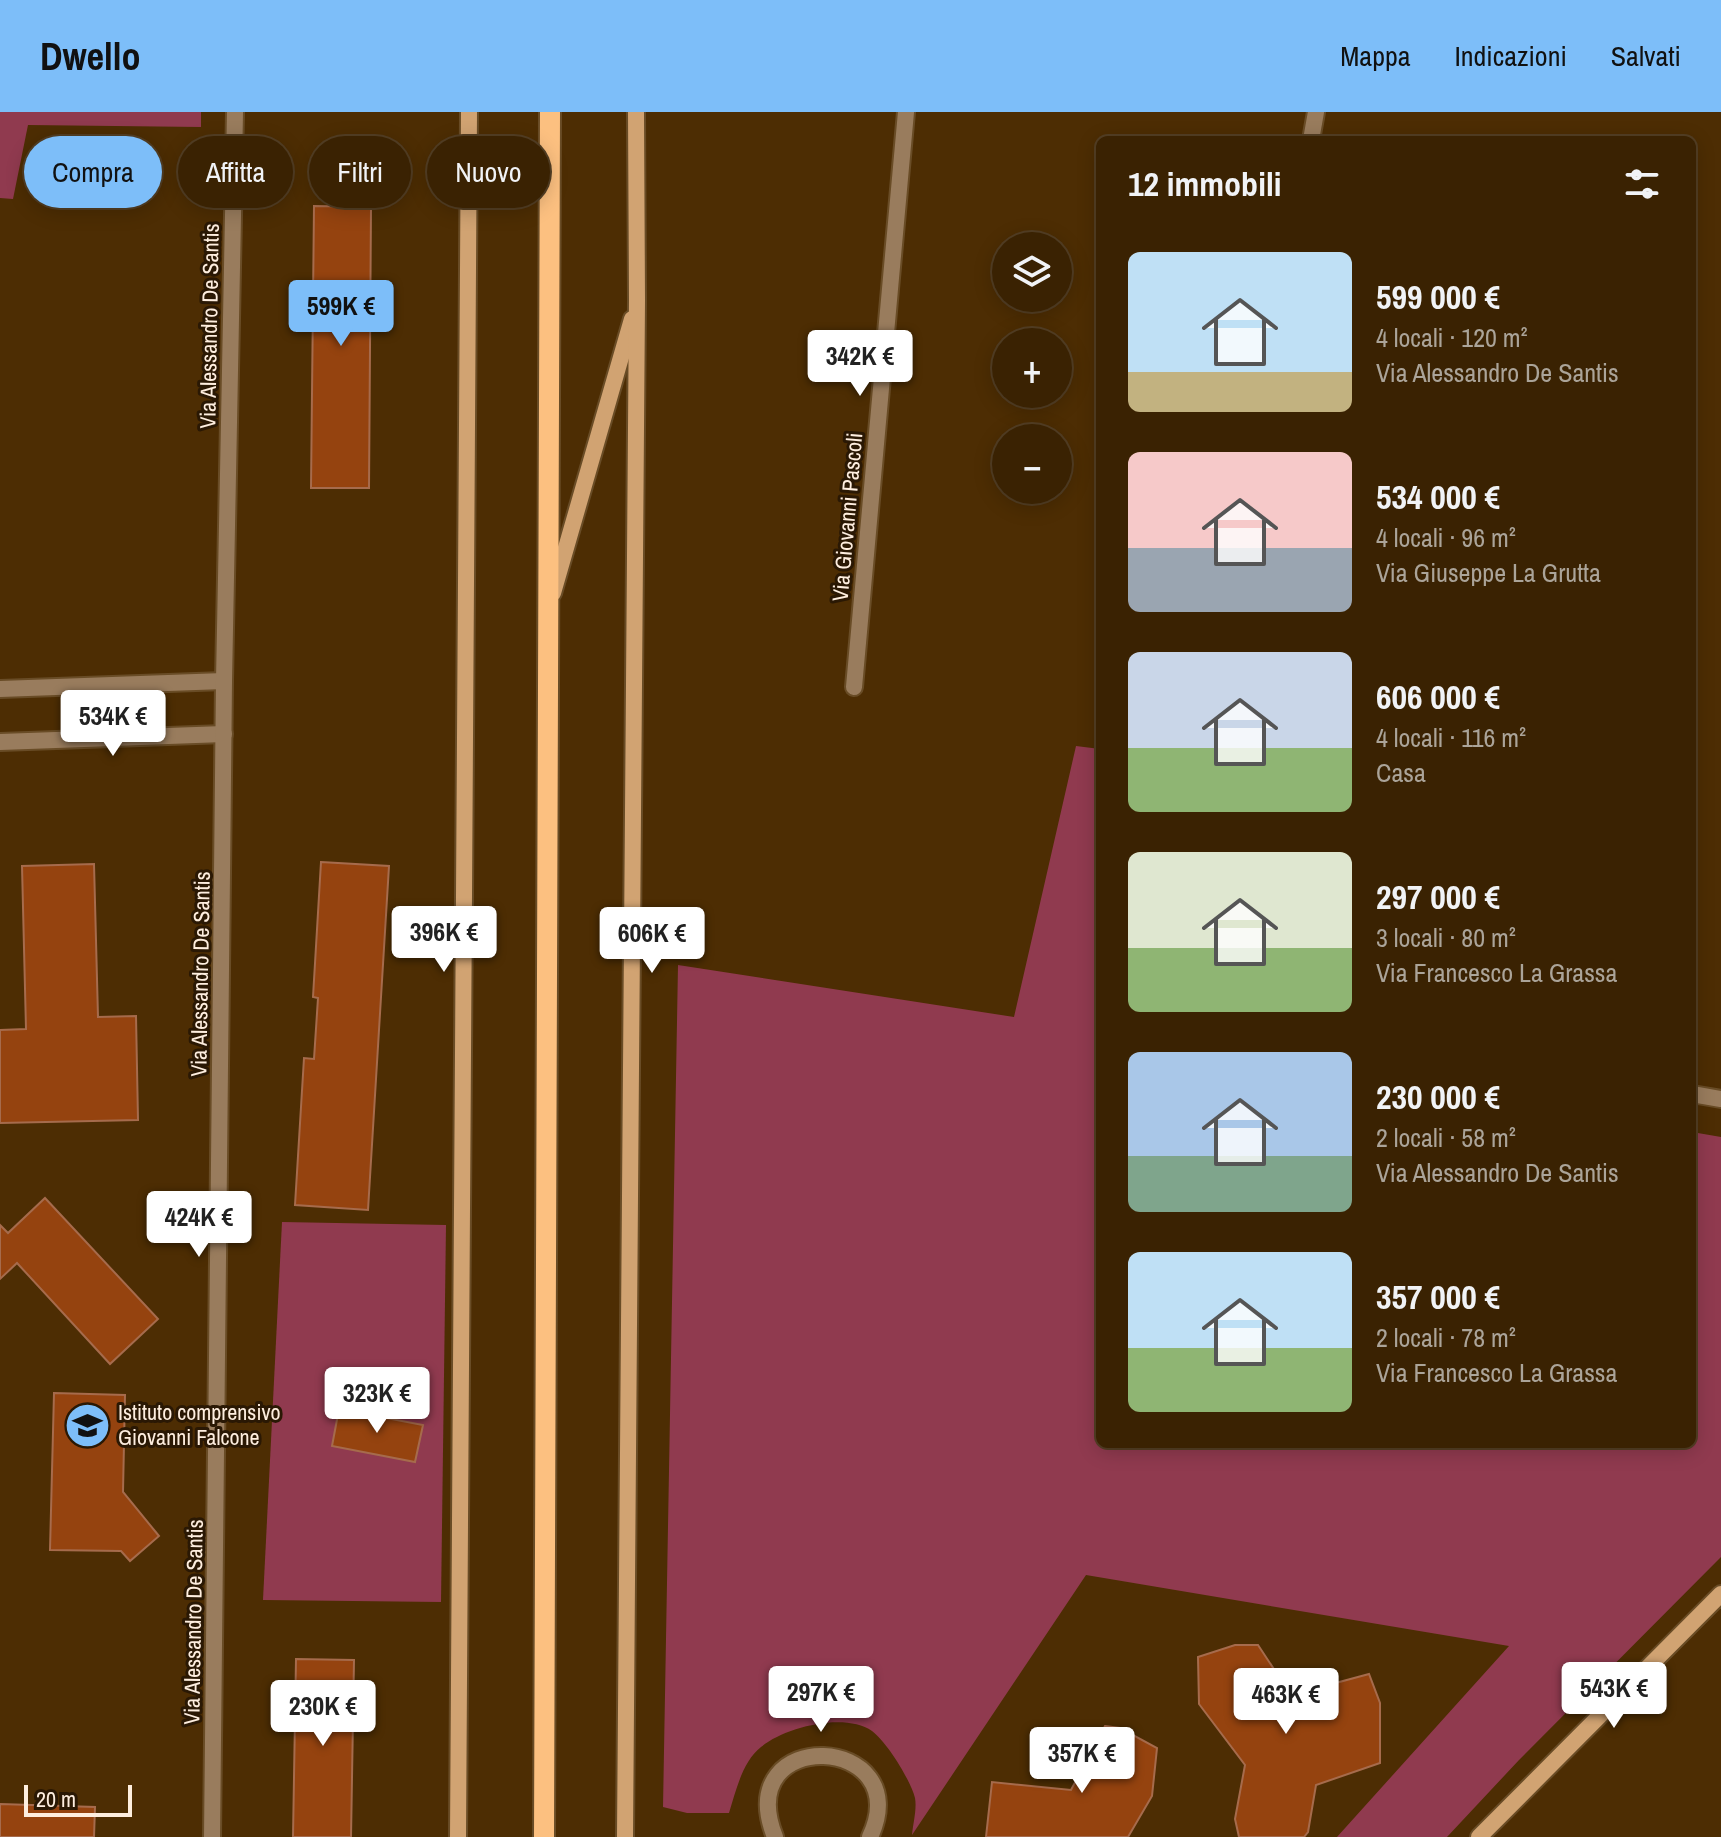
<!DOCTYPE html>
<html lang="it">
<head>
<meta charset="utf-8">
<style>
  body { margin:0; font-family:"Archivo Narrow",sans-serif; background:#452f11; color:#f1f3f6; height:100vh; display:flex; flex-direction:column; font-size:30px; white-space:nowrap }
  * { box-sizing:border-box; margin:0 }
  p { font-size:26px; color:#aba499 }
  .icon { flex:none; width:44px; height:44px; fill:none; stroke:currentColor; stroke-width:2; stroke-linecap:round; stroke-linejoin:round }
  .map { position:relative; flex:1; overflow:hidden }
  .side { position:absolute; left:1096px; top:24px; width:600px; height:1312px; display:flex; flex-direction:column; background:#3a2202; border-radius:12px; box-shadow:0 4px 20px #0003,0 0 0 2px #543f24 }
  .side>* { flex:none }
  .guide { position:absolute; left:24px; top:24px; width:760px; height:72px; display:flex; gap:16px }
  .fabs { position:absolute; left:992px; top:120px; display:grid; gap:16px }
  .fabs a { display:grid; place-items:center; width:80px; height:80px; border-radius:50%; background:#3a2202; box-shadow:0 4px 20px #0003,0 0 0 2px #543f24; font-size:40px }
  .scale { position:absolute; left:24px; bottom:20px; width:108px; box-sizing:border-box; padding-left:8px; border:4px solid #feeedf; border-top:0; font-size:22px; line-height:28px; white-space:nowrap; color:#feeedf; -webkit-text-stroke:6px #2a1804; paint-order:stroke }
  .price { position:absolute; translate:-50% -68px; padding:0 18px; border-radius:8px; background:#fff; color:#222; font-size:26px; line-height:52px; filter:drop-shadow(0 2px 4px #0008) }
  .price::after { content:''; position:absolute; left:50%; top:48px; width:24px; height:18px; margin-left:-12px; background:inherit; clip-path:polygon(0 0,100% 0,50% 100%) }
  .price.on { background:#7dbef9; color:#111 }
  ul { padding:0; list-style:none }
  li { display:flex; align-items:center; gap:24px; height:200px; padding:0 32px }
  li span { display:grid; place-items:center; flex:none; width:224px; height:160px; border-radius:12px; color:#555 }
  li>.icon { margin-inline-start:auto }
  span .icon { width:96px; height:96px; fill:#fffc; stroke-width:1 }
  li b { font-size:34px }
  h2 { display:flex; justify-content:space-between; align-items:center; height:96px; padding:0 32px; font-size:34px }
  .chip { padding:0 28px; border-radius:36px; background:#3a2202; box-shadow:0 4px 20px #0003,0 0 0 2px #543f24; font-size:28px; line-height:72px }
  .chip.on { background:#7dbef9; color:#111 }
  header { display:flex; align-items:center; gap:48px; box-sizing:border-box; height:112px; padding:0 40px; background:#7dbef9; color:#111 }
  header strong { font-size:38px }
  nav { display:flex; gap:44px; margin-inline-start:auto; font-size:28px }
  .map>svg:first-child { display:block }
  .green { fill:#903a4f }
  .building { fill:#95430f; stroke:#a66b4c; stroke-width:2 }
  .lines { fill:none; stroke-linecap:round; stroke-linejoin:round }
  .street-casing { stroke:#694c26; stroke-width:20 }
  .secondary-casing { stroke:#694c26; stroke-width:20 }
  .primary-casing { stroke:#694c26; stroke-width:24 }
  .street { stroke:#997c5d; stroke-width:16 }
  .secondary { stroke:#d1a372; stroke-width:16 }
  .primary { stroke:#fcc080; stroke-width:20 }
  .labels { text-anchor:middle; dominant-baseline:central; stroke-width:6; stroke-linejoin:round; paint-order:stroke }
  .street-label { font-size:22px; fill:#feeedf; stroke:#2a1804 }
  .poi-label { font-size:22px; fill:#feeedf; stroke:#2a1804; text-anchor:start }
</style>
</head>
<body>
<header>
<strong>Dwello</strong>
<nav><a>Mappa</a><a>Indicazioni</a><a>Salvati</a></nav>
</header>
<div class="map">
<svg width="1721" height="1725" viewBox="0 0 1721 1725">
  <rect width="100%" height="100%" fill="#4d2d03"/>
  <g class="green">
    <polygon points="0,0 201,0 201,15 28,13 13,87 0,86"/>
    <path d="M1076 634 1100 637V1332H1692V1020L1721 1025V1445L1519 1648 1447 1725H1337L1509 1534 1086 1463 912 1723C913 1712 917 1697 915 1686 911 1669 887 1630 872 1619 845 1600 785 1615 761 1635 742 1650 736 1679 729 1701H687L663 1695 678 853 1014 905Z"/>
    <polygon points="282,1110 446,1113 441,1490 263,1488"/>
  </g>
  <g class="building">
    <polygon points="314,94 371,95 369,376 311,376"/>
    <polygon points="321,750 389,754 368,1098 295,1093 304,946 314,947 318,886 313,885"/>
    <polygon points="94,752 98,905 136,904 138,1008 0,1011 0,918 26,917 22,754"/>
    <polygon points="45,1086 158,1207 110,1252 17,1151 0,1167 0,1113 8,1121"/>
    <polygon points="54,1281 125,1283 123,1380 159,1424 130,1449 121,1439 50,1438"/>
    <polygon points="339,1297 423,1313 415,1350 332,1334"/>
    <polygon points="1235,1533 1258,1533 1291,1583 1369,1562 1380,1591 1380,1651 1316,1673 1308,1720 1304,1725 1239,1725 1235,1707 1245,1653 1199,1592 1198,1545"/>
    <polygon points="296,1547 354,1548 351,1725 293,1725"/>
    <polygon points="1105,1614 1120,1616 1157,1636 1152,1684 1128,1725 986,1725 992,1670 1071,1678"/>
    <polygon points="0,1692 95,1695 94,1725 0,1725"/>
  </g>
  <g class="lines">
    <defs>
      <g id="street">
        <polyline points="1311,28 1316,0"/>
        <polyline points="854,575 906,0"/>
        <polyline points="0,577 224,569"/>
        <polyline points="0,630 224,622"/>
        <polyline points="1692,982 1721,987"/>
        <polyline points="212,1725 224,569 235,0"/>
        <path d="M775 1725C730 1612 918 1622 870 1725"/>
      </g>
      <g id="secondary">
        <polyline points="553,481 632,207"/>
        <polyline points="458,1725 469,0"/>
        <polyline points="625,1725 637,188 636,0"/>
        <polyline points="1479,1725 1721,1482"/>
      </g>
      <polyline id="primary" points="544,1725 550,0"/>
    </defs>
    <use href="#street" class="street-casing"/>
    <use href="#secondary" class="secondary-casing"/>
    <use href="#primary" class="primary-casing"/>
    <use href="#street" class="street"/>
    <use href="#secondary" class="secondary"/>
    <use href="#primary" class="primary"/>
  </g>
  <defs>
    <symbol id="school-disc" viewBox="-11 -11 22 22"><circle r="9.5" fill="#7dbef9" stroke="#2a1804"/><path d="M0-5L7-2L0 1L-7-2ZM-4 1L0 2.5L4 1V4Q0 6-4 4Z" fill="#111"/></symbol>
  </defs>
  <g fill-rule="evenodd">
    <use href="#school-disc" x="62" y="1288" width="51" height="51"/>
  </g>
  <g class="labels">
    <g class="street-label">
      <text transform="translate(209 214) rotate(-89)">Via Alessandro De Santis</text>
      <text transform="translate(847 405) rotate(-85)">Via Giovanni Pascoli</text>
      <text transform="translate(200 862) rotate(-89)">Via Alessandro De Santis</text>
      <text transform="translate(193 1510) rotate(-89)">Via Alessandro De Santis</text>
    </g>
    <g class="poi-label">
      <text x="118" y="1300">Istituto comprensivo<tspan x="118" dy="25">Giovanni Falcone</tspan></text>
    </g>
  </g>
</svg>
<div class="fabs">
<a><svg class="icon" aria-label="layers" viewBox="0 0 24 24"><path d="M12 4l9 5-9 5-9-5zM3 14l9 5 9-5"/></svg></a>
<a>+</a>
<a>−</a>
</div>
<div class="scale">20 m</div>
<b class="price on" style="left:341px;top:236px">599K €</b>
<b class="price" style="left:860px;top:286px">342K €</b>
<b class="price" style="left:113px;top:646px">534K €</b>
<b class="price" style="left:444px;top:862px">396K €</b>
<b class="price" style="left:652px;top:863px">606K €</b>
<b class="price" style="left:199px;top:1147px">424K €</b>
<b class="price" style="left:377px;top:1323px">323K €</b>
<b class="price" style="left:1614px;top:1618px">543K €</b>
<b class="price" style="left:821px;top:1622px">297K €</b>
<b class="price" style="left:1286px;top:1624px">463K €</b>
<b class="price" style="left:323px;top:1636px">230K €</b>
<b class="price" style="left:1082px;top:1683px">357K €</b>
<div class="guide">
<a class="chip on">Compra</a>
<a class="chip">Affitta</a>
<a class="chip">Filtri</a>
<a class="chip">Nuovo</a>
</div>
<section class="side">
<h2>12 immobili<svg class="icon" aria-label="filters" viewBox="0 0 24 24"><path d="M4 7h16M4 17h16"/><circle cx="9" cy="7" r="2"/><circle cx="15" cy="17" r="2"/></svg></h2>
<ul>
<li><span style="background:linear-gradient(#bfe0f5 75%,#c2b280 0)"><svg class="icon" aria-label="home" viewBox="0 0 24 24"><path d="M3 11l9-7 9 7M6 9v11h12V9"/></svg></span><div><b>599 000 €</b><p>4 locali · 120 m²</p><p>Via Alessandro De Santis</p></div></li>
<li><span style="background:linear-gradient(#f6c9c9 60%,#9aa5b1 0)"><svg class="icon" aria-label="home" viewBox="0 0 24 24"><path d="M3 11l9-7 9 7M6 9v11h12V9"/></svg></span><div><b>534 000 €</b><p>4 locali · 96 m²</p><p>Via Giuseppe La Grutta</p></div></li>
<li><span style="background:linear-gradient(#c9d6e8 60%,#8fb573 0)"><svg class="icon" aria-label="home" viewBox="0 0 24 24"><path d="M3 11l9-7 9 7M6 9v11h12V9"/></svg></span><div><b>606 000 €</b><p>4 locali · 116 m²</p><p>Casa</p></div></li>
<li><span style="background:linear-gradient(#dfe7d0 60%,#8fb573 0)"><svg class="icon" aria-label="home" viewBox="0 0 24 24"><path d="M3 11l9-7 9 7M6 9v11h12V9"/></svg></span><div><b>297 000 €</b><p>3 locali · 80 m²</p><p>Via Francesco La Grassa</p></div></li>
<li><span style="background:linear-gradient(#a9c7e8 65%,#7fa58c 0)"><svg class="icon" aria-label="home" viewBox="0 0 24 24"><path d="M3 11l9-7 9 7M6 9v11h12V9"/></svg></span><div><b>230 000 €</b><p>2 locali · 58 m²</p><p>Via Alessandro De Santis</p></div></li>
<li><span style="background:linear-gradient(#bfe0f5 60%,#8fb573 0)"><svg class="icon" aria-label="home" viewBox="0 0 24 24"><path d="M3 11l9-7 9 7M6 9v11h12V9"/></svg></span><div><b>357 000 €</b><p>2 locali · 78 m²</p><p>Via Francesco La Grassa</p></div></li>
</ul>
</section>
</div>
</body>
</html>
